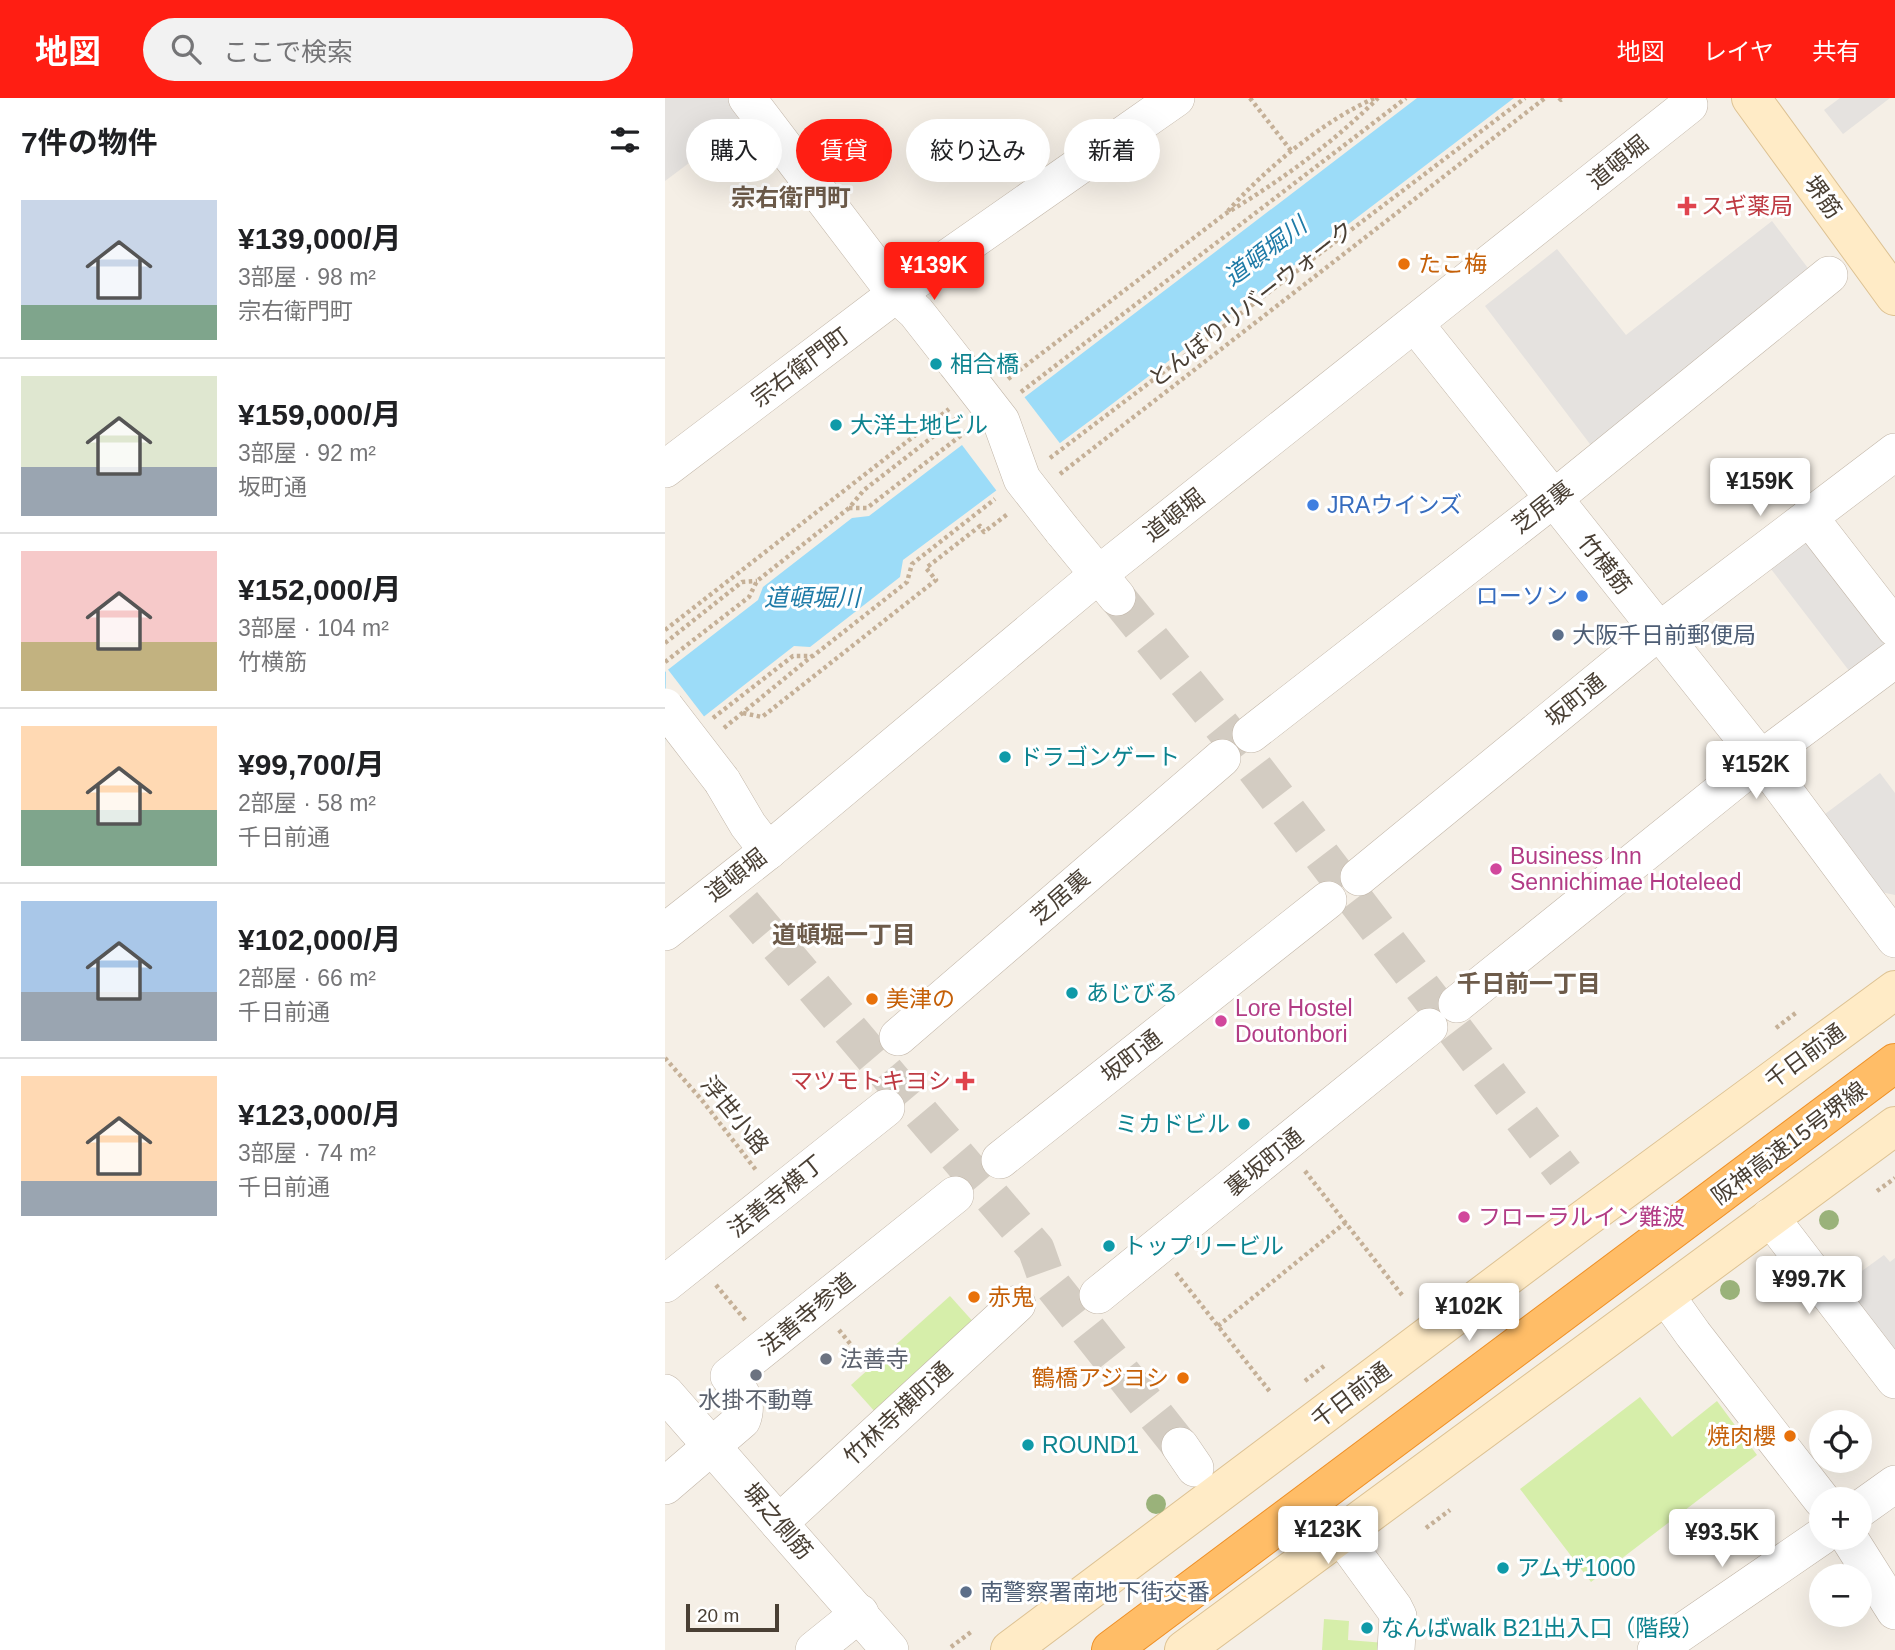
<!DOCTYPE html>
<html lang="ja">
<head>
<meta charset="utf-8">
<style>
  body { margin:0; font-family:Helvetica,"Noto Sans JP",sans-serif; background:#f2f2f2; color:#202124; height:100vh; display:flex; flex-direction:column; font-size:26px; white-space:nowrap }
  * { box-sizing:border-box; margin:0 }
  p { font-size:23px; color:#757577 }
  .icon { flex:none; width:38px; height:38px; fill:none; stroke:currentColor; stroke-width:2; stroke-linecap:round; stroke-linejoin:round }
  .map { position:relative; flex:1; overflow:hidden }
  .details { display:flex; flex-direction:column; background:#fff; width:665px }
  .details>* { flex:none }
  .guide { position:absolute; left:21px; top:21px; width:665px; height:63px; display:flex; gap:14px }
  .buttons { position:absolute; left:1144px; top:1312px; display:grid; gap:14px }
  .buttons a { display:grid; place-items:center; width:63px; height:63px; border-radius:50%; background:#fff; box-shadow:0 7px 28px #0002; font-size:35px }
  .scale { position:absolute; left:21px; bottom:18px; width:93px; box-sizing:border-box; padding-left:7px; border:4px solid #493f34; border-top:0; font-size:19px; line-height:24px; white-space:nowrap; color:#493f34; -webkit-text-stroke:5px #fff; paint-order:stroke }
  .price { position:absolute; translate:-50% -60px; padding:0 16px; border-radius:7px; background:#fff; color:#222; font-size:23px; line-height:46px; filter:drop-shadow(0 2px 4px #0008) }
  .price::after { content:''; position:absolute; left:50%; top:42px; width:21px; height:16px; margin-left:-10px; background:inherit; clip-path:polygon(0 0,100% 0,50% 100%) }
  .price.selected { background:#ff1e13; color:#fff }
  ul { padding:0; list-style:none }
  li { display:flex; align-items:center; gap:21px; height:175px; padding:0 21px }
  li+li { border-top:2px solid #e0e0e0 }
  li span { display:grid; place-items:center; flex:none; width:196px; height:140px; border-radius:0px; color:#555 }
  li>.icon { margin-inline-start:auto }
  span .icon { width:84px; height:84px; fill:#fffc; stroke-width:1 }
  li b { font-size:30px }
  h2 { display:flex; justify-content:space-between; align-items:center; height:84px; padding:0 21px; font-size:30px }
  .pill { padding:0 24px; border-radius:32px; background:#fff; box-shadow:0 7px 28px #0002; font-size:24px; line-height:63px }
  .pill.selected { background:#ff1e13; color:#fff }
  header { display:flex; align-items:center; gap:42px; box-sizing:border-box; height:98px; padding:0 35px; background:#ff1e13; color:#fff }
  header strong { font-size:33px }
  nav { display:flex; gap:38px; margin-inline-start:auto; font-size:24px }
  .search { width:490px; height:63px; background:#f2f2f2; display:flex; align-items:center; gap:18px; box-sizing:border-box; padding:0 24px; border-radius:38px; color:#757577; font-size:26px }
  main { display:flex; flex:1; min-height:0 }
  .map>svg:first-child { display:block }
  .green { fill:#d6eeaa }
  .parking { fill:#e5e2df }
  .water { fill:#9cdcf8 }
  .pier { fill:#f5efe6 }
  .lines { fill:none; stroke-linecap:round; stroke-linejoin:round }
  .street-tunnel { stroke:#d3ccc2; stroke-width:37; stroke-dasharray:37 18; stroke-linecap:butt }
  .street-casing { stroke:#c2b6a8; stroke-width:38 }
  .secondary-casing { stroke:#ddc293; stroke-width:40 }
  .highway-casing { stroke:#ee9027; stroke-width:40 }
  .path { stroke:#c5b097; stroke-width:4.5; stroke-dasharray:3.5 3.5; stroke-linecap:butt }
  .street { stroke:#fff; stroke-width:37 }
  .secondary { stroke:#ffebc6; stroke-width:38 }
  .highway { stroke:#ffbd67; stroke-width:38 }
  .street-bridge-casing { stroke:#c2b6a8; stroke-width:38; stroke-linecap:butt }
  .street-bridge { stroke:#fff; stroke-width:37 }
  .tree { fill:#9ab27a }
  .health-dot { fill:#e0444e; stroke:#fff; stroke-width:2.5 }
  .food-dot { fill:#e8710a; stroke:#fff; stroke-width:2.5 }
  .culture-dot { fill:#0f9aa8; stroke:#fff; stroke-width:2.5 }
  .shop-dot { fill:#3f7fe0; stroke:#fff; stroke-width:2.5 }
  .service-dot { fill:#5c6f8a; stroke:#fff; stroke-width:2.5 }
  .hotel-dot { fill:#d1479c; stroke:#fff; stroke-width:2.5 }
  .worship-dot { fill:#6b7280; stroke:#fff; stroke-width:2.5 }
  .labels { text-anchor:middle; dominant-baseline:central; stroke-width:6; stroke-linejoin:round; paint-order:stroke }
  .street-label { font-size:23px; fill:#493f34; stroke:#fff }
  .health-label { font-size:23px; fill:#be3a42; stroke:#fff; text-anchor:start }
  .food-label { font-size:23px; fill:#c56008; stroke:#fff; text-anchor:start }
  .culture-label { font-size:23px; fill:#0d838f; stroke:#fff; text-anchor:start }
  .shop-label { font-size:23px; fill:#366cbe; stroke:#fff; text-anchor:start }
  .service-label { font-size:23px; fill:#4e5e75; stroke:#fff; text-anchor:start }
  .hotel-label { font-size:23px; fill:#b23c85; stroke:#fff; text-anchor:start }
  .worship-label { font-size:23px; fill:#5b616d; stroke:#fff; text-anchor:start }
  .neighbourhood-label { font-size:24px; font-weight:bold; fill:#6d5b4a; stroke:#fff }
  .water-label { font-size:24px; font-style:italic; fill:#1f7ba7; stroke:#fff }
</style>
</head>
<body>
<header>
<strong>地図</strong>
<div class="search"><svg class="icon" aria-label="search" viewBox="0 0 24 24"><circle cx="10" cy="10" r="6"/><path d="M15 15l6 6"/></svg>ここで検索</div>
<nav><a>地図</a><a>レイヤ</a><a>共有</a></nav>
</header>
<main>
<section class="details">
<h2>7件の物件<svg class="icon" aria-label="filters" viewBox="0 0 24 24"><path d="M4 7h16M4 17h16"/><circle cx="9" cy="7" r="2"/><circle cx="15" cy="17" r="2"/></svg></h2>
<ul>
<li><span style="background:linear-gradient(#c9d6e8 75%,#7fa58c 0)"><svg class="icon" aria-label="home" viewBox="0 0 24 24"><path d="M3 11l9-7 9 7M6 9v11h12V9"/></svg></span><div><b>¥139,000/月</b><p>3部屋 · 98 m²</p><p>宗右衛門町</p></div></li>
<li><span style="background:linear-gradient(#dfe7d0 65%,#9aa5b1 0)"><svg class="icon" aria-label="home" viewBox="0 0 24 24"><path d="M3 11l9-7 9 7M6 9v11h12V9"/></svg></span><div><b>¥159,000/月</b><p>3部屋 · 92 m²</p><p>坂町通</p></div></li>
<li><span style="background:linear-gradient(#f6c9c9 65%,#c2b280 0)"><svg class="icon" aria-label="home" viewBox="0 0 24 24"><path d="M3 11l9-7 9 7M6 9v11h12V9"/></svg></span><div><b>¥152,000/月</b><p>3部屋 · 104 m²</p><p>竹横筋</p></div></li>
<li><span style="background:linear-gradient(#ffd9b3 60%,#7fa58c 0)"><svg class="icon" aria-label="home" viewBox="0 0 24 24"><path d="M3 11l9-7 9 7M6 9v11h12V9"/></svg></span><div><b>¥99,700/月</b><p>2部屋 · 58 m²</p><p>千日前通</p></div></li>
<li><span style="background:linear-gradient(#a9c7e8 65%,#9aa5b1 0)"><svg class="icon" aria-label="home" viewBox="0 0 24 24"><path d="M3 11l9-7 9 7M6 9v11h12V9"/></svg></span><div><b>¥102,000/月</b><p>2部屋 · 66 m²</p><p>千日前通</p></div></li>
<li><span style="background:linear-gradient(#ffd9b3 75%,#9aa5b1 0)"><svg class="icon" aria-label="home" viewBox="0 0 24 24"><path d="M3 11l9-7 9 7M6 9v11h12V9"/></svg></span><div><b>¥123,000/月</b><p>3部屋 · 74 m²</p><p>千日前通</p></div></li>
</ul>
</section>
<div class="map">
<svg width="1230" height="1552" viewBox="0 0 1230 1552">
  <rect width="100%" height="100%" fill="#f5efe6"/>
  <g class="green">
    <polygon points="285,1198 311,1227 212,1316 186,1287"/>
    <polygon points="975,1299 1007,1339 1052,1303 1092,1357 926,1484 855,1391"/>
    <polygon points="659,1521 684,1523 683,1542 720,1545 719,1552 657,1552"/>
  </g>
  <g class="parking">
    <polygon points="0,0 63,0 80,23 0,83"/>
    <polygon points="1175,0 1225,0 1178,36 1159,12"/>
    <polygon points="1107,123 1149,178 931,354 820,208 892,151 961,237"/>
    <polygon points="1145,441 1224,543 1185,574 1106,471"/>
    <polygon points="1215,675 1230,695 1230,797 1211,793 1156,719"/>
    <polygon points="1219,1157 1225,1164 1230,1160 1230,1269 1172,1191"/>
  </g>
  <polygon class="water" points="752,0 849,0 430,319 238,462 235,479 145,549 129,548 0,649 0,574 93,502 98,489 187,420 204,418"/>
  <g class="pier">
    <polygon points="357,296 397,348 334,396 294,343"/>
    <polygon points="1,569 41,621 1,652 0,651"/>
  </g>
  <g class="lines">
    <g class="street-tunnel">
      <polyline points="452,499 572,647 900,1076"/>
      <polyline points="78,806 371,1151 381,1179 515,1348"/>
    </g>
    <defs>
      <g id="street">
        <polyline points="82,0 231,196 251,214 291,265"/>
        <polyline points="750,226 1096,661 1230,841"/>
        <polyline points="0,371 231,196 511,0"/>
        <polyline points="1144,419 1230,530"/>
        <polyline points="397,432 452,499"/>
        <polyline points="586,636 888,401 1164,177"/>
        <polyline points="57,683 83,727 103,753"/>
        <polyline points="694,779 994,533 1230,354"/>
        <polyline points="0,834 103,753 434,476 1024,7"/>
        <polyline points="792,906 1096,661 1230,561"/>
        <polyline points="233,939 557,660"/>
        <polyline points="335,1062 663,802"/>
        <polyline points="1105,1119 1230,1282"/>
        <polyline points="0,1186 221,1010"/>
        <polyline points="433,1197 764,929"/>
        <polyline points="1001,1198 1028,1236 1157,1402"/>
        <polyline points="0,1295 225,1552"/>
        <polyline points="515,1348 530,1370"/>
        <path d="M0 1388 77 1322C84 1303 75 1293 64 1278L290 1097"/>
        <polyline points="1195,1411 1230,1386"/>
        <polyline points="114,1425 352,1206"/>
        <polyline points="675,1436 729,1510 733,1518 731,1552"/>
        <polyline points="1184,1440 1230,1513"/>
        <polyline points="149,1552 195,1515"/>
        <polyline points="991,1552 1157,1438"/>
      </g>
      <g id="secondary">
        <polyline points="1086,0 1230,198"/>
        <polyline points="345,1552 911,1127 1230,892"/>
        <polyline points="519,1552 1230,1028"/>
      </g>
      <polyline id="highway" points="446,1552 1230,965"/>
    </defs>
    <use href="#street" class="street-casing"/>
    <use href="#secondary" class="secondary-casing"/>
    <use href="#highway" class="highway-casing"/>
    <g class="path">
      <polyline points="585,0 627,54"/>
      <polyline points="894,0 896,2 899,0"/>
      <path d="M563 113C599 72 659 22 710 0"/>
      <path d="M343 281 560 116C614 84 668 45 713 0"/>
      <polyline points="356,294 741,0"/>
      <polyline points="385,360 860,0"/>
      <polyline points="395,376 880,0"/>
      <polyline points="184,410 202,410 303,332"/>
      <polyline points="0,532 284,311"/>
      <polyline points="0,545 77,484 92,483"/>
      <polyline points="0,564 84,499 92,483 184,410 199,392 292,320"/>
      <polyline points="78,615 97,619 271,482 261,470 315,428 319,434 344,415"/>
      <polyline points="48,620 128,558 148,558 242,484 247,466 330,401"/>
      <polyline points="59,630 147,558"/>
      <polyline points="1111,930 1132,914"/>
      <polyline points="0,960 36,1001 91,1072"/>
      <polyline points="640,1073 737,1197"/>
      <polyline points="1212,1093 1230,1080"/>
      <polyline points="511,1175 606,1295"/>
      <polyline points="51,1187 81,1223"/>
      <polyline points="553,1228 681,1124"/>
      <polyline points="174,1232 205,1270"/>
      <polyline points="640,1283 659,1268"/>
      <polyline points="761,1430 785,1412"/>
      <polyline points="286,1549 306,1534"/>
    </g>
    <use href="#street" class="street"/>
    <use href="#secondary" class="secondary"/>
    <use href="#highway" class="highway"/>
    <defs>
      <g id="street-bridge">
        <polyline points="291,265 336,323 357,381 397,432"/>
        <polyline points="0,609 57,683"/>
      </g>
    </defs>
    <use href="#street-bridge" class="street-bridge-casing"/>
    <use href="#street-bridge" class="street-bridge"/>
  </g>
  <g class="tree">
    <circle cx="1164" cy="1122" r="10"/>
    <circle cx="1065" cy="1192" r="10"/>
    <circle cx="491" cy="1406" r="10"/>
  </g>
  <g class="health-dot">
    <path d="M1018.5 97.5h7v7h7v7h-7v7h-7v-7h-7v-7h7z"/>
    <path d="M296.5 972.5h7v7h7v7h-7v7h-7v-7h-7v-7h7z"/>
  </g>
  <g class="food-dot">
    <circle cx="739" cy="166" r="7"/>
    <circle cx="207" cy="901" r="7"/>
    <circle cx="309" cy="1199" r="7"/>
    <circle cx="518" cy="1280" r="7"/>
    <circle cx="1125" cy="1338" r="7"/>
  </g>
  <g class="culture-dot">
    <circle cx="271" cy="266" r="7"/>
    <circle cx="171" cy="327" r="7"/>
    <circle cx="340" cy="659" r="7"/>
    <circle cx="407" cy="895" r="7"/>
    <circle cx="579" cy="1026" r="7"/>
    <circle cx="444" cy="1148" r="7"/>
    <circle cx="363" cy="1347" r="7"/>
    <circle cx="838" cy="1470" r="7"/>
    <circle cx="702" cy="1530" r="7"/>
  </g>
  <g class="shop-dot">
    <circle cx="648" cy="407" r="7"/>
    <circle cx="917" cy="498" r="7"/>
  </g>
  <g class="service-dot">
    <circle cx="893" cy="537" r="7"/>
    <circle cx="301" cy="1494" r="7"/>
  </g>
  <g class="hotel-dot">
    <circle cx="831" cy="771" r="7"/>
    <circle cx="556" cy="923" r="7"/>
    <circle cx="799" cy="1119" r="7"/>
  </g>
  <g class="worship-dot">
    <circle cx="161" cy="1261" r="7"/>
    <circle cx="91" cy="1277" r="7"/>
  </g>
  <g class="labels">
    <g class="street-label">
      <text transform="translate(953 64) rotate(-39)">道頓堀</text>
      <text transform="translate(1158 99) rotate(54)">堺筋</text>
      <text transform="translate(586 206) rotate(-38)">とんぼりリバーウォーク</text>
      <text transform="translate(135 269) rotate(-37)">宗右衛門町</text>
      <text transform="translate(877 409) rotate(-38)">芝居裏</text>
      <text transform="translate(509 417) rotate(-38)">道頓堀</text>
      <text transform="translate(940 466) rotate(51)">竹横筋</text>
      <text transform="translate(910 602) rotate(-39)">坂町通</text>
      <text transform="translate(71 777) rotate(-38)">道頓堀</text>
      <text transform="translate(395 799) rotate(-41)">芝居裏</text>
      <text transform="translate(466 958) rotate(-38)">坂町通</text>
      <text transform="translate(1140 958) rotate(-36)">千日前通</text>
      <text transform="translate(70 1017) rotate(51)">浮世小路</text>
      <text transform="translate(1124 1045) rotate(-37)">阪神高速15号堺線</text>
      <text transform="translate(599 1064) rotate(-39)">裏坂町通</text>
      <text transform="translate(111 1098) rotate(-39)">法善寺横丁</text>
      <text transform="translate(142 1216) rotate(-39)">法善寺参道</text>
      <text transform="translate(686 1297) rotate(-37)">千日前通</text>
      <text transform="translate(233 1315) rotate(-43)">竹林寺横町通</text>
      <text transform="translate(113 1423) rotate(49)">塀之側筋</text>
    </g>
    <g class="health-label">
      <text x="1036" y="108">スギ薬局</text>
      <text x="286" y="983" text-anchor="end">マツモトキヨシ</text>
    </g>
    <g class="food-label">
      <text x="753" y="166">たこ梅</text>
      <text x="221" y="901">美津の</text>
      <text x="323" y="1199">赤鬼</text>
      <text x="504" y="1280" text-anchor="end">鶴橋アジヨシ</text>
      <text x="1111" y="1338" text-anchor="end">焼肉櫻</text>
    </g>
    <g class="culture-label">
      <text x="285" y="266">相合橋</text>
      <text x="185" y="327">大洋土地ビル</text>
      <text x="354" y="659">ドラゴンゲート</text>
      <text x="421" y="895">あじびる</text>
      <text x="565" y="1026" text-anchor="end">ミカドビル</text>
      <text x="458" y="1148">トップリービル</text>
      <text x="377" y="1347">ROUND1</text>
      <text x="852" y="1470">アムザ1000</text>
      <text x="716" y="1530">なんばwalk B21出入口（階段）</text>
    </g>
    <g class="shop-label">
      <text x="662" y="407">JRAウインズ</text>
      <text x="903" y="498" text-anchor="end">ローソン</text>
    </g>
    <g class="service-label">
      <text x="907" y="537">大阪千日前郵便局</text>
      <text x="315" y="1494">南警察署南地下街交番</text>
    </g>
    <g class="hotel-label">
      <text x="845" y="758">Business Inn<tspan x="845" dy="26">Sennichimae Hoteleed</tspan></text>
      <text x="570" y="910">Lore Hostel<tspan x="570" dy="26">Doutonbori</tspan></text>
      <text x="813" y="1119">フローラルイン難波</text>
    </g>
    <g class="worship-label">
      <text x="175" y="1261">法善寺</text>
      <text x="91" y="1302" text-anchor="middle">水掛不動尊</text>
    </g>
    <g class="neighbourhood-label">
      <text x="126" y="99">宗右衛門町</text>
      <text x="179" y="836">道頓堀一丁目</text>
      <text x="864" y="885">千日前一丁目</text>
    </g>
    <g class="water-label">
      <text transform="translate(600 153) rotate(-37)">道頓堀川</text>
      <text x="147" y="499">道頓堀川</text>
    </g>
  </g>
</svg>
<div class="buttons">
<a><svg class="icon" aria-label="locate" viewBox="0 0 24 24"><circle cx="12" cy="12" r="6"/><path d="M12 2v4M12 18v4M2 12h4M18 12h4"/></svg></a>
<a>+</a>
<a>−</a>
</div>
<div class="scale">20 m</div>
<b class="price selected" style="left:269px;top:204px">¥139K</b>
<b class="price" style="left:1095px;top:420px">¥159K</b>
<b class="price" style="left:1091px;top:703px">¥152K</b>
<b class="price" style="left:1144px;top:1218px">¥99.7K</b>
<b class="price" style="left:804px;top:1245px">¥102K</b>
<b class="price" style="left:663px;top:1468px">¥123K</b>
<b class="price" style="left:1057px;top:1471px">¥93.5K</b>
<div class="guide">
<a class="pill">購入</a>
<a class="pill selected">賃貸</a>
<a class="pill">絞り込み</a>
<a class="pill">新着</a>
</div>
</div>
</main>
</body>
</html>
